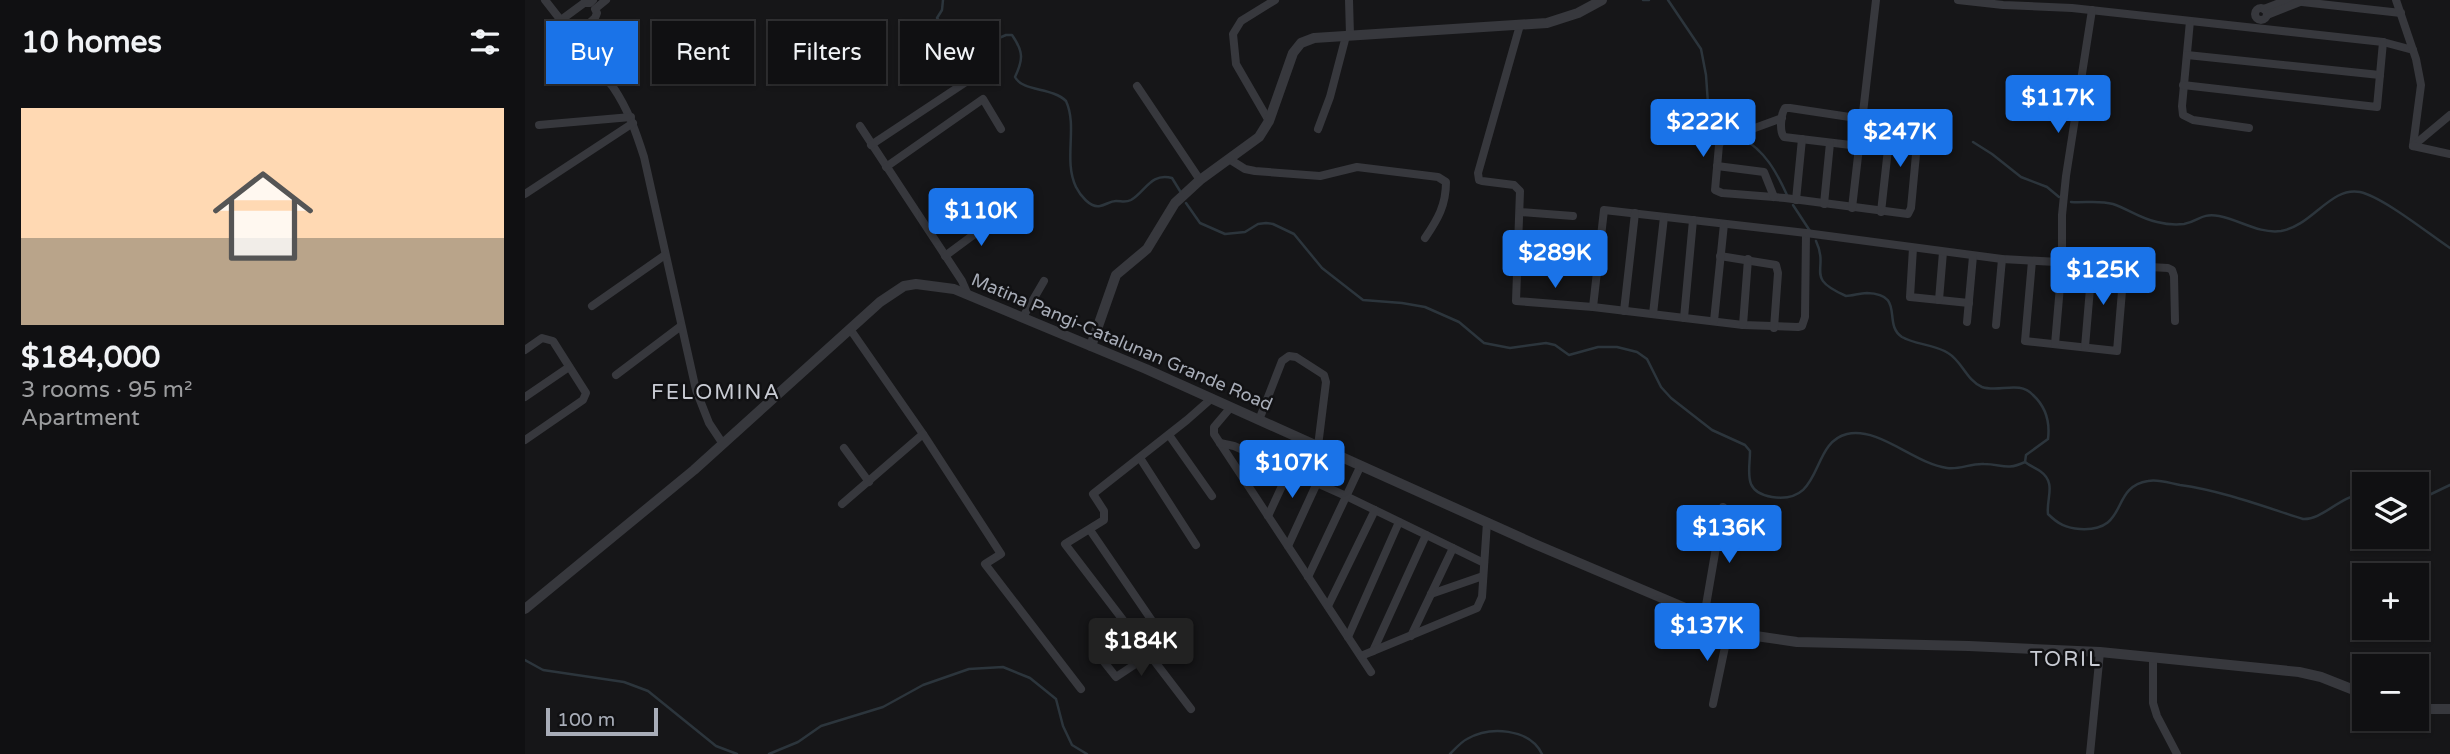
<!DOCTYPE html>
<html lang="en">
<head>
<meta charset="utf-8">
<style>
  body { margin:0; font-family:"Varela Round",sans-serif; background:#1e1e20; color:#f1f3f6; height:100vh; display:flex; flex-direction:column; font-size:26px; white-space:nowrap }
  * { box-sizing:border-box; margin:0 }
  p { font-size:23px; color:#9c9d9f }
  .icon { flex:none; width:38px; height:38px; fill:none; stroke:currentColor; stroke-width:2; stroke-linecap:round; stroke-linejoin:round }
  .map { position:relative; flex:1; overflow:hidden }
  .panel { display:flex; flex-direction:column; background:#101012; width:525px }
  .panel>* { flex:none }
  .top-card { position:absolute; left:21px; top:21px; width:665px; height:63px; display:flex; gap:14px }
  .tools { position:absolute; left:1827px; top:472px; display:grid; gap:14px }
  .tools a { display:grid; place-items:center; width:77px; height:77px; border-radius:0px; background:#101012; box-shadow:0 2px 5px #0004,0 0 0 2px #303032; font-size:35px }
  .scale { position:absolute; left:21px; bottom:18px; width:112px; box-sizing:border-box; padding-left:7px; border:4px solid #a8adb8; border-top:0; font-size:19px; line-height:24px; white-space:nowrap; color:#a8adb8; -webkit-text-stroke:5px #111113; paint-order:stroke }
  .price { position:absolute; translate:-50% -60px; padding:0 16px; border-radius:7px; background:#1a73e8; color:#fff; font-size:23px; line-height:46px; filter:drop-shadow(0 2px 4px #0008) }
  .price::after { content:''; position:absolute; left:50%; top:42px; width:21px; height:16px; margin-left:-10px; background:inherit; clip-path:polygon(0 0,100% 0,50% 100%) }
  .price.selected { background:#222; color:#fff }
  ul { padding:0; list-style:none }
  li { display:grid; align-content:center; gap:14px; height:371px; padding:0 21px }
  li span { display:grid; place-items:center; height:217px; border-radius:0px; color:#555 }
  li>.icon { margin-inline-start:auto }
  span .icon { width:126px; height:126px; fill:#fffc; stroke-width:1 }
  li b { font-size:30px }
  h2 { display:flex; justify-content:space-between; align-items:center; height:84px; padding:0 21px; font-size:30px }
  .tag { padding:0 24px; border-radius:0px; background:#101012; box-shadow:0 2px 5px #0004,0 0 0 2px #303032; font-size:24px; line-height:63px }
  .tag.selected { background:#1a73e8; color:#fff }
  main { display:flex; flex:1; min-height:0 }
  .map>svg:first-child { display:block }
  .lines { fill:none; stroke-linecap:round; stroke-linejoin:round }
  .stream { stroke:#2c353c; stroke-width:2.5 }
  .minor { stroke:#37383d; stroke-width:8 }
  .tertiary { stroke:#37383d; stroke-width:10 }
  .labels { text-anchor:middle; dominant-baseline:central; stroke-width:5; stroke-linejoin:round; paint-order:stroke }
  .street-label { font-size:18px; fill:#a8adb8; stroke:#111113 }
  .quarter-label { font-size:21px; letter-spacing:2px; fill:#c9ccd4; stroke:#111113 }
</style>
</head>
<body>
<main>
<section class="panel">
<h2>10 homes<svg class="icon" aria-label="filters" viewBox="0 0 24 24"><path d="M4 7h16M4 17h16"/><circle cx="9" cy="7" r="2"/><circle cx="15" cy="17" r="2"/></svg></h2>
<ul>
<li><span style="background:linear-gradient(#ffd9b3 60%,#b9a48a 0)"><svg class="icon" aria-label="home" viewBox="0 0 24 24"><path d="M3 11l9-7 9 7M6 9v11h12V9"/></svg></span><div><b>$184,000</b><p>3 rooms · 95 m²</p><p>Apartment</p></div></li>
</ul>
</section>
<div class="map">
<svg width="1925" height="754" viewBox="0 0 1925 754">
  <rect width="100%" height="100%" fill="#161618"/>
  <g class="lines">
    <g class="stream">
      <path d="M418 0 417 10 412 18C418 27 431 40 443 39L447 34 454 35 460 44 481 35H487C499 52 498 60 490 77 498 92 527 87 541 101 553 127 538 160 551 187 555 195 565 208 575 206 581 205 585 201 591 201 597 201 600 203 606 200 620 192 626 172 647 178L655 191"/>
      <polyline points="1118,0 1124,0"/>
      <polyline points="1143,0 1176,49 1181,75 1183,104 1187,116 1208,133"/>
      <path d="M1217 138C1240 151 1251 171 1262 195"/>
      <polyline points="1448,142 1467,154 1496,177 1522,187 1534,197"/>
      <path d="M1546 202C1560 203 1574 200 1588 204 1603 209 1616 219 1632 222 1640 224 1651 225 1659 224 1675 221 1675 213 1694 216 1715 220 1734 234 1756 231 1787 226 1806 186 1835 192 1858 197 1904 234 1925 248"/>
      <path d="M661 203 675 223 700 234 720 232 733 224 741 223 748 224 769 234 797 268 838 300 877 303 900 307 934 322 959 343 985 348 1021 343 1030 345 1044 355 1073 347H1092L1112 352 1122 359 1136 387 1146 398 1187 430 1220 445 1225 451C1225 472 1217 492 1247 497 1300 505 1284 443 1322 434 1355 427 1388 463 1422 468 1435 470 1446 463 1459 464 1477 464 1481 471 1500 462L1501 455 1523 439C1525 423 1521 407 1508 395 1494 380 1474 393 1457 387 1442 381 1437 361 1423 353 1409 344 1391 345 1377 337 1357 324 1381 294 1342 293 1334 293 1328 296 1321 296 1278 277 1305 271 1291 241"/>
      <polyline points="1268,205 1285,231"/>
      <path d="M1500 462C1505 466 1511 468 1515 471 1532 483 1521 498 1523 514 1533 524 1541 528 1555 529 1605 532 1584 487 1623 481 1634 479 1644 483 1655 485 1698 491 1737 506 1778 519 1797 520 1814 497 1839 493"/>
      <polyline points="1892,508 1902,496 1925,485"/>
      <polyline points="0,660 18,670 99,682 123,691 191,746 212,754"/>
      <polyline points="244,754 273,742 296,726 358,707 398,685 444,669 478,667 505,678 531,699 538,726 547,745 562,754"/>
      <path d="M925 754C930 749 936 742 942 739 965 726 1004 728 1017 754"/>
    </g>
    <g class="minor">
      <path d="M20 0 88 87C103 109 111 132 119 157L171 390 184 423 198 444"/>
      <polyline points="824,0 825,35"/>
      <polyline points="1433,0 1478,5 1547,8 1858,42 1888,50"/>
      <polyline points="1759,0 1876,13"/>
      <polyline points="1871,0 1891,59 1896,85 1888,146"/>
      <circle cx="1736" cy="14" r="6"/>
      <polyline points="1739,9 1762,0"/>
      <polyline points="1742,15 1775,2"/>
      <polyline points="36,20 59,3 65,3 68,0"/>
      <polyline points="1665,21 1657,106 1658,115 1668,120 1724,128"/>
      <polyline points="995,25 953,173 954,180 957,181 989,185 995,191 991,301 1068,307 1218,325 1273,327 1277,326 1280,317 1281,233"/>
      <polyline points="49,37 70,18 72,13 70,9 81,0"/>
      <polyline points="1662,55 1855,75"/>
      <polyline points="1658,85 1852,107 1858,42"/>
      <polyline points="612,86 675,180"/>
      <path d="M1257 118 1197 140 1194 145 1190 190 1197 193 1260 198 1383 214 1386 208 1393 133 1391 127 1265 108H1260C1256 114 1254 131 1259 137L1334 146"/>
      <polyline points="744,121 711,64 708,34 716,21 750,0"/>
      <polyline points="14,125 106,117"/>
      <polyline points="335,126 437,281 443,295"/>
      <polyline points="793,129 805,97 821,36"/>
      <polyline points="346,145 441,82"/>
      <polyline points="1888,146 1925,115"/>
      <polyline points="1888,146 1925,154"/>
      <path d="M704 159 720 169 730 171 795 176 832 167 913 177 921 182C921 205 913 219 900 238"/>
      <polyline points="1192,166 1239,172 1249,197"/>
      <polyline points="361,167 458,99 476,129"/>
      <polyline points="0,194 108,123"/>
      <polyline points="1271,200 1277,139"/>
      <polyline points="1299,204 1305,143"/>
      <polyline points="1327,208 1351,0"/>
      <polyline points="995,212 1048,216"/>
      <polyline points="1356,212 1366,122"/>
      <polyline points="1388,248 1385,297 1444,303"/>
      <polyline points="420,256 474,216"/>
      <polyline points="1195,256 1251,265 1253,273 1249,328"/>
      <polyline points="1507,261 1500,341 1592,351 1599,267"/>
      <polyline points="1414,300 1418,252"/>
      <polyline points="67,306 140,255"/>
      <polyline points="1068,307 1079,210 1281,233 1477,259 1643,268 1647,270 1649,276 1650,321"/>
      <polyline points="1099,311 1110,213"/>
      <polyline points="1128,314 1139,217"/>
      <polyline points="498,317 519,281"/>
      <polyline points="1159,318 1168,220"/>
      <polyline points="1189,321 1199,224"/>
      <polyline points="1442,322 1448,256"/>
      <polyline points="1218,325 1223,259"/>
      <polyline points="1471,325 1477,259"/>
      <polyline points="325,329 398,434 476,554 460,564 556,689"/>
      <polyline points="1530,344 1537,263 1537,215 1541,176 1567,10"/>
      <polyline points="1560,347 1567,265"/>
      <polyline points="0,350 17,338 28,341 61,393 58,400 0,440"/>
      <polyline points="91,375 156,326"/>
      <polyline points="0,397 44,367"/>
      <polyline points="706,407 689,427 689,434 846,672"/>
      <polyline points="734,420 757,361 764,356 771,357 799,375 801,382 793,446"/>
      <polyline points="644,435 687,496"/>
      <polyline points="695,443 709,446 821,496 959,563"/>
      <polyline points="319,448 344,482"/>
      <polyline points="615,458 671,545"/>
      <polyline points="317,504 398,434"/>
      <polyline points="743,516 764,471"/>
      <polyline points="565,530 647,650"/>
      <polyline points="1195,532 1233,536"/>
      <polyline points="763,546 792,483"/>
      <polyline points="783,577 836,465"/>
      <polyline points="906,594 958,576"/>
      <polyline points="803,606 850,510"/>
      <polyline points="1179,617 1198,507"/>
      <polyline points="886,636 928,548"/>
      <polyline points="823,637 874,522"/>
      <polyline points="848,651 901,535"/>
      <polyline points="572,653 591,677 624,655"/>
      <polyline points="836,656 952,608 957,597 962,522"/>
      <polyline points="1628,657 1628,703 1632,716 1652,754"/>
      <polyline points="1188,704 1204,628"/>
      <polyline points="666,709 540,544 579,520 579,511 568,494 662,420 687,398"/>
      <polyline points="1565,754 1575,652"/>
    </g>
    <g class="tertiary">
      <polyline points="566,346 591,275 622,249 650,203 675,180 734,137 744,121 768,53 776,43 789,38 1022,23 1053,13 1077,0"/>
      <polyline points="0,609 169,470 355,302 379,286 391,284 429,289 621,369 1012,545 1224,635 1272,642 1444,646 1575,652 1774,672 1796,677 1839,694"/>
      <polyline points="1892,709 1925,709"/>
    </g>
  </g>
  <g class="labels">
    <g class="street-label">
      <text transform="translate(597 342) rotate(23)">Matina Pangi-Catalunan Grande Road</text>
    </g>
    <g class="quarter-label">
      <text x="191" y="392">FELOMINA</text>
      <text x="1541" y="659">TORIL</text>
    </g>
  </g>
</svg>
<div class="tools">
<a><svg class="icon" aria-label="layers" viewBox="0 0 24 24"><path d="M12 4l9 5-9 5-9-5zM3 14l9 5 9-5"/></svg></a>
<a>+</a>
<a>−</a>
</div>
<div class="scale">100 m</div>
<b class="price" style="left:1533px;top:135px">$117K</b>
<b class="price" style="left:1178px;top:159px">$222K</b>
<b class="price" style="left:1375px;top:169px">$247K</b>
<b class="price" style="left:456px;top:248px">$110K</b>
<b class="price" style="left:1030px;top:290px">$289K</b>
<b class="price" style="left:1578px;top:307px">$125K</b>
<b class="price" style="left:767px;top:500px">$107K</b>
<b class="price" style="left:1204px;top:565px">$136K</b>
<b class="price" style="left:1182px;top:663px">$137K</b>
<b class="price selected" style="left:616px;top:678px">$184K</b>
<div class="top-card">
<a class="tag selected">Buy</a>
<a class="tag">Rent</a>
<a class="tag">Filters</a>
<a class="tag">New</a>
</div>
</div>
</main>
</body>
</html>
